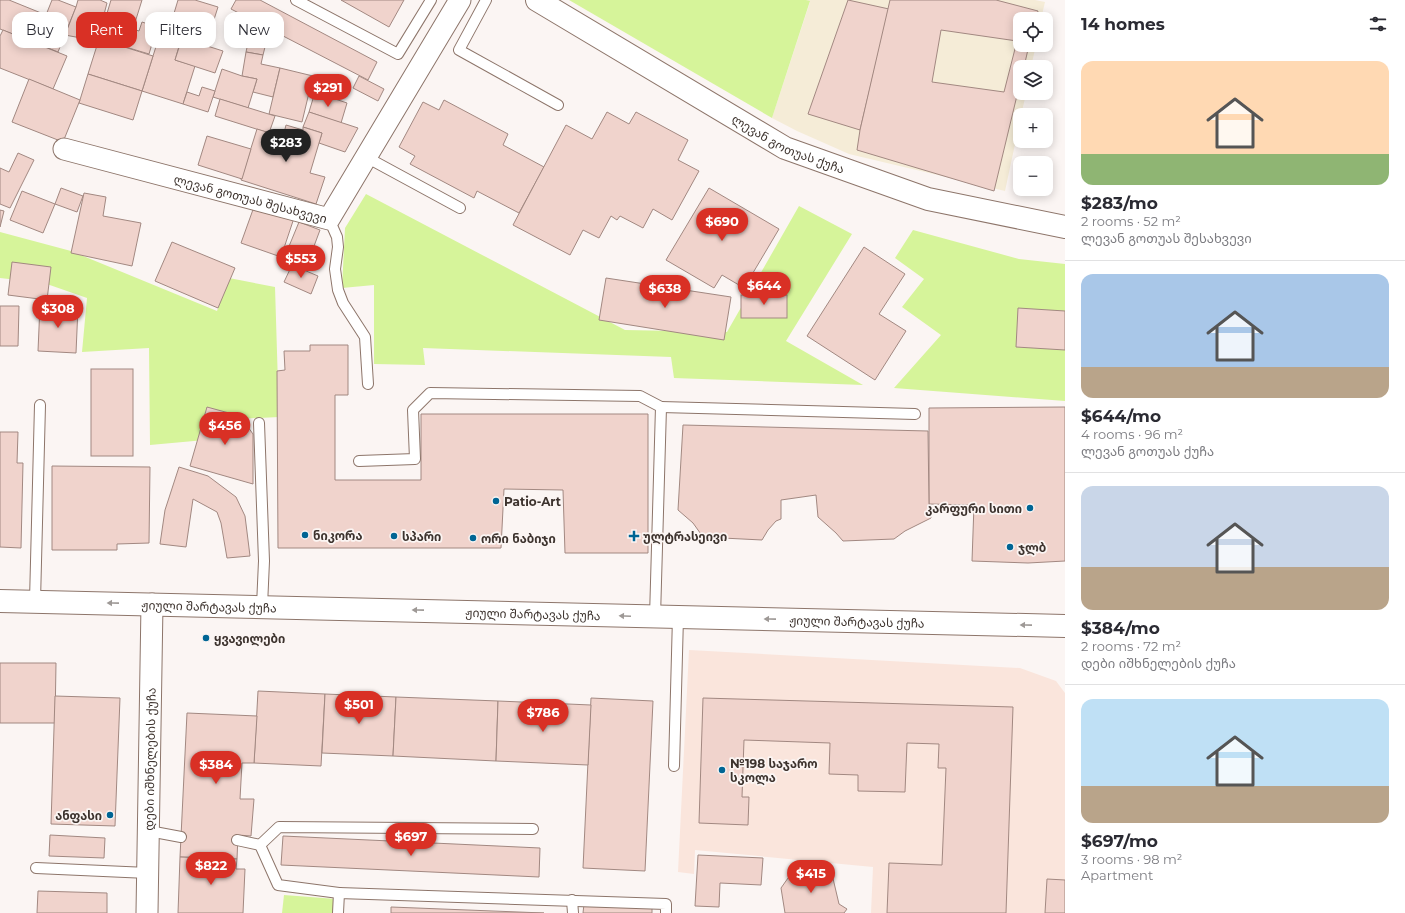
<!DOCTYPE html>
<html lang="en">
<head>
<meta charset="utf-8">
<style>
  body { margin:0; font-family:Montserrat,"Noto Sans Georgian",sans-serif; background:#f7f7f7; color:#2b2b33; height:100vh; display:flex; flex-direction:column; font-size:15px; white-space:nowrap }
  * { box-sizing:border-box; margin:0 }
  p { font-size:13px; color:#7c7c81 }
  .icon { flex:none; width:22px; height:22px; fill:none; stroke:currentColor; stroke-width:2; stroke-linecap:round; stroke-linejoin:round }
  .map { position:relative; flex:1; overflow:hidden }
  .side { display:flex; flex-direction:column; background:#fff; width:340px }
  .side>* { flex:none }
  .banner { position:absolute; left:12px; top:12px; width:380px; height:36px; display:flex; gap:8px }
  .fabs { position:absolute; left:1013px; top:12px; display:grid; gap:8px }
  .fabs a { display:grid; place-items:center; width:40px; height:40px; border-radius:8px; background:#fff; box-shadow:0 2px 10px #0003; font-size:20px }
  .price { position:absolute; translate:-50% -34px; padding:0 9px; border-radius:14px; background:#d93025; color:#fff; font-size:13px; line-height:26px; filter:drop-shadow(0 1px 2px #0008) }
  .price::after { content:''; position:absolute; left:50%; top:24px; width:12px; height:9px; margin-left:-6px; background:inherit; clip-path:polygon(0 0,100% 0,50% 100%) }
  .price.selected { background:#222; color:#fff }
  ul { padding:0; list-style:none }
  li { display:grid; align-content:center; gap:8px; height:212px; padding:0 16px }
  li+li { border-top:1px solid #e1e1e2 }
  li span { display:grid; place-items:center; height:124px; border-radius:12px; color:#555 }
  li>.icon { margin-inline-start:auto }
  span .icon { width:72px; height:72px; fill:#fffc; stroke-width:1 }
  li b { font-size:17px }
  h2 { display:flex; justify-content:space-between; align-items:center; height:48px; padding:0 16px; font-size:17px }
  .chip { padding:0 14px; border-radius:12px; background:#fff; box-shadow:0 2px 10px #0003; font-size:14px; line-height:36px }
  .chip.selected { background:#d93025; color:#fff }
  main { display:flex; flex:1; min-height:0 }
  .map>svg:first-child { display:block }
  .commercial { fill:#f5ecd7 }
  .built { fill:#fae5dc }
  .green { fill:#d6f49a }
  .building { fill:#f0d3cc; stroke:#a28881; fill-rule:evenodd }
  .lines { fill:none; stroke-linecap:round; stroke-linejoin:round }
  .service-casing { stroke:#8d756a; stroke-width:12 }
  .minor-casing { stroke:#8d756a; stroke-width:23 }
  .tertiary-casing { stroke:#8d756a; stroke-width:24 }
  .secondary-casing { stroke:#8d756a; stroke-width:24 }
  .service { stroke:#fff; stroke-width:10 }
  .minor { stroke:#fff; stroke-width:21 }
  .tertiary { stroke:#fff; stroke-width:22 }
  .secondary { stroke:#fff; stroke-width:22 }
  .oneway { fill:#9e9996 }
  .poi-dot { fill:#006594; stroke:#fbf5f3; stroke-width:1.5 }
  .labels { text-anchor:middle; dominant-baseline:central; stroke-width:3.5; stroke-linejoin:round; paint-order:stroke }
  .street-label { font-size:12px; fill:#3d332e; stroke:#fbf5f3 }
  .poi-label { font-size:12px; font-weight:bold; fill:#3d332e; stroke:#fbf5f3; text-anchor:start }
</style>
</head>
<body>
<main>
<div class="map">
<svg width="1065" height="913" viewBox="0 0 1065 913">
  <rect width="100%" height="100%" fill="#fbf5f3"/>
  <polygon class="commercial" points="806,0 1035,0 1045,2 1041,19 1020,19 1020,45 1036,45 1031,67 1020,67 1020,93 1026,93 1005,191 849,154 797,131 772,118 810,2"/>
  <polygon class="built" points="689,650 1020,668 1056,681 1065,693 1065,913 871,913 873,867 695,850 694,874 678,872"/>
  <g class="green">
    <polygon points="569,0 806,0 810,1 772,118"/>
    <polygon points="366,194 625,330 727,332 799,206 852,234 786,341 863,385 674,378 671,357 423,348 425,365 374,364 374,285 342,288 345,228"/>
    <polygon points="913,230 1019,259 1065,264 1065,401 894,388 941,335 902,307 924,279 895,258"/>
    <polygon points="0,232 71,251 217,311 229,278 275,287 279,417 217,420 216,439 150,445 149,348 82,352 87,298 44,283 0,278"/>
    <polygon points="284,895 336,899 335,913 282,913"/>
  </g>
  <g class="building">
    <polygon points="0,0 9,0 46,15 52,0 58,0 76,7 58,52 0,29"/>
    <polygon points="78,0 100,0 107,3 97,41 65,35 76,7"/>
    <polygon points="111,0 142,0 133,29 105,20"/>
    <polygon points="178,0 195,0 218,7 210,32 172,20"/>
    <polygon points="236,0 260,0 377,62 368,80 231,9"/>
    <polygon points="341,0 404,0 389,27"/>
    <polygon points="848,0 889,9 860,130 808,114"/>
    <path d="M890 0H996L1038 11 1036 19H1020V45H1029L1024 67H1020V83L994 191 857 150 860 130ZM941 30 1017 41 1004 92 932 82Z"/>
    <polygon points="105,20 139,31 142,22 157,27 149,54 99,39"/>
    <polygon points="252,25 269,31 263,55 246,52"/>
    <polygon points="3,30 67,56 53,89 0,68 0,36"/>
    <polygon points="159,37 180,43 175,60 195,66 183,104 142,91"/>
    <polygon points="182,38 223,51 215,73 175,60"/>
    <polygon points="99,39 153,56 142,91 88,74"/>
    <polygon points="246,52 263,55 261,64 280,68 273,97 253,92 257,79 242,76"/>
    <polygon points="280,68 313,76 302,122 269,114"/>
    <polygon points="222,69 242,76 257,79 248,108 213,97"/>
    <polygon points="88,74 142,91 133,120 79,103"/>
    <polygon points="359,76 384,89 378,101 353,88"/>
    <polygon points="29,79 80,100 63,142 12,122"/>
    <polygon points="202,87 215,91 208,112 183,104 187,92 199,96"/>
    <polygon points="315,92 347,103 341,123 309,112"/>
    <polygon points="220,99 275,116 269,133 215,116"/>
    <polygon points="444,100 508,134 503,145 544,167 519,213 477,191 474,198 410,164 415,156 399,147 423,102 439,110"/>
    <polygon points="309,112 358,128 345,152 319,143 322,133 303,127"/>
    <polygon points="607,112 629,124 636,112 688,140 678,160 699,171 672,220 653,209 643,228 620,216 617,220 611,216 599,238 583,230 570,255 513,225 566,125 592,139"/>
    <polygon points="286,125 303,130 303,127 322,133 310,173 325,177 316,204 241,180 257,129 283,137"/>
    <polygon points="207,136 251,149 242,179 198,165"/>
    <polygon points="18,153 34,160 10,208 0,204 0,168 9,172"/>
    <polygon points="61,188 83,196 77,212 55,204"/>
    <polygon points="709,188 779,229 744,288 722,275 714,288 666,260"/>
    <polygon points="22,191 55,204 43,233 10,220"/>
    <polygon points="84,193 106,197 103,216 141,223 132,266 71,253"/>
    <polygon points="255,204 294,218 281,257 241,243"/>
    <polygon points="0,210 4,211 0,227"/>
    <polygon points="299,222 320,230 307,265 285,256"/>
    <polygon points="172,242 235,268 218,308 155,281"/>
    <polygon points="864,247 905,274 879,314 906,331 875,380 807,336"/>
    <polygon points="12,262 51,267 47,300 8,295"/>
    <polygon points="292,265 318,276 311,294 284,282"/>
    <polygon points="606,278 731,297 724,340 599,320"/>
    <rect x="741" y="295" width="46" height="23"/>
    <polygon points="40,305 78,307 76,353 38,351"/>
    <polygon points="0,306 19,306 18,346 0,346"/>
    <polygon points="1018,308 1065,311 1065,350 1016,347"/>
    <polygon points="310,345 348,345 348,395 335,395 335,480 421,480 421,414 648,414 648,553 565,553 563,490 504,489 501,548 278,548 277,371 285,370 284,351 310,351"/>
    <rect x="91" y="369" width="42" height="87"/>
    <polygon points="207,407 240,416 253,434 253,484 190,466"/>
    <polygon points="1065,407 1065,561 1028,563 972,561 974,505 929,504 929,408"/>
    <polygon points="683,425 928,431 929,504 931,518 905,531 894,539 843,541 836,533 818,517 816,495 781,500 781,519 776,521 768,530 762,540 703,537 693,523 678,510"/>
    <polygon points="0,432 18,432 17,463 23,463 21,548 0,547"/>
    <polygon points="52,466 150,467 149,543 117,544 117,550 52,550"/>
    <polygon points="179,467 208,476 236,497 245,516 250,556 227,558 221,523 217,512 193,499 186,547 160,544 165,510"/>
    <polygon points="0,663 56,663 55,723 0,723"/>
    <polygon points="258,691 325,694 321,766 254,763"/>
    <polygon points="325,694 396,697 393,756 322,753"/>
    <polygon points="55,696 120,698 115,826 51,824"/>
    <polygon points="396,697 498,701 496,761 393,756"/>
    <polygon points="591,698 653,701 645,871 583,868"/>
    <polygon points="703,698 1013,707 1006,913 887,913 889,863 942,865 946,768 938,768 939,744 907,743 905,792 858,791 858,775 829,774 830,743 744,740 742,797 749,797 748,825 699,823"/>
    <polygon points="498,701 591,705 588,765 496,761"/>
    <polygon points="187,713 257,716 254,763 242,763 240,799 254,799 251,836 238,835 237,859 180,857"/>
    <polygon points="50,835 105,838 104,858 49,856"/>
    <polygon points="283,836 540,848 539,877 281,865"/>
    <polygon points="698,855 763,858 761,885 720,883 719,907 695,906"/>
    <polygon points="180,857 237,859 236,869 245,869 243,913 178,913"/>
    <polygon points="831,870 839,904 847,909 844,913 785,913 781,888 793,871 800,876"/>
    <polygon points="1047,879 1065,880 1065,913 1045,913"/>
    <polygon points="38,891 107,893 107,913 37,913"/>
    <polygon points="584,904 652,906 652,913 583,913"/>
    <polygon points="391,907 544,913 391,913"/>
  </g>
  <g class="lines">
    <defs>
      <g id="service">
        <polyline points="296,0 398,54 431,0"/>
        <polyline points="486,0 459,50 558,105"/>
        <polyline points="366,157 460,208"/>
        <polyline points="329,219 337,237 338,247 335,269 338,290 343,303 365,337 368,384"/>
        <polyline points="661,407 915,414"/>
        <polyline points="259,423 264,561 262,606"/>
        <polyline points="359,461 415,459 413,410 430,393 640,396 661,407 655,617"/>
        <polyline points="35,601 40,405"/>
        <polyline points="674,766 678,617"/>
        <polyline points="149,831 181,837"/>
        <polyline points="237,840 260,845"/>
        <polyline points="260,845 279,827 533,829"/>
        <polyline points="260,845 278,885 339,893"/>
        <polyline points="36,868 148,873"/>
        <polyline points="572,900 573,913"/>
        <polyline points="338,913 339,893 666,904 666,913"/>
      </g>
      <g id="minor">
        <path id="s1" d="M64 149 329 219 460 0"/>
        <path id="s2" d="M147 913 152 604"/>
      </g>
      <g id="tertiary">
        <path id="s3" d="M537 0 785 148 928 199 1065 227"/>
      </g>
      <g id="secondary">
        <path id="s4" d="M0 601 1065 626"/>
      </g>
    </defs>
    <use href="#service" class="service-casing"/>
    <use href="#minor" class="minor-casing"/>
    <use href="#tertiary" class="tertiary-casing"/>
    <use href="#secondary" class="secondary-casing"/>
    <use href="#service" class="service"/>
    <use href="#minor" class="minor"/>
    <use href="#tertiary" class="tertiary"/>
    <use href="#secondary" class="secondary"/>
  </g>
  <defs><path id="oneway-solid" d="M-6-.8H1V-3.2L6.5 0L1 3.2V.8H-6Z"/></defs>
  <g class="oneway">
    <use href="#oneway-solid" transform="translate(113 603) rotate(-179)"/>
    <use href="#oneway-solid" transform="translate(418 610) rotate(-179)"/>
    <use href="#oneway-solid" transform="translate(625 616) rotate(-178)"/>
    <use href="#oneway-solid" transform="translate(770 619) rotate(-179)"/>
    <use href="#oneway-solid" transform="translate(1026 625) rotate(-179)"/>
  </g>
  <g class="poi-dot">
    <circle cx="496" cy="501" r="4"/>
    <circle cx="1030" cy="508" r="4"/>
    <circle cx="305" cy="535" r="4"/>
    <circle cx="394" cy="536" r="4"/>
    <path d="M632 530h4v4h4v4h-4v4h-4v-4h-4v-4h4z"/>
    <circle cx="473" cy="538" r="4"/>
    <circle cx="1010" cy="547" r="4"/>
    <circle cx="206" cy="638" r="4"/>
    <circle cx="722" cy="770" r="4"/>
    <circle cx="110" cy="815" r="4"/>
  </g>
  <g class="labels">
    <g class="street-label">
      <text stroke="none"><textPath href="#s3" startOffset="290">ლევან გოთუას ქუჩა</textPath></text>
      <text stroke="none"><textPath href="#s1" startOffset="193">ლევან გოთუას შესახვევი</textPath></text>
      <text stroke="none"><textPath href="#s4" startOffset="209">ჟიული შარტავას ქუჩა</textPath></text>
      <text stroke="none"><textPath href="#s4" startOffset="533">ჟიული შარტავას ქუჩა</textPath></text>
      <text stroke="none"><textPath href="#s4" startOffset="857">ჟიული შარტავას ქუჩა</textPath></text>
      <text stroke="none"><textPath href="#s2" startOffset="154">დები იშხნელების ქუჩა</textPath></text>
    </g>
    <g class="poi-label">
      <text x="504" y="501">Patio-Art</text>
      <text x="1022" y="508" text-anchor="end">კარფური სითი</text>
      <text x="313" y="535">ნიკორა</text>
      <text x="402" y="536">სპარი</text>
      <text x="643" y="536">ულტრასეივი</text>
      <text x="481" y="538">ორი ნაბიჯი</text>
      <text x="1018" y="547">ჯლბ</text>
      <text x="214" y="638">ყვავილები</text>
      <text x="730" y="763">№198 საჯარო<tspan x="730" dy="14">სკოლა</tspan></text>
      <text x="102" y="815" text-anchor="end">ანფასი</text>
    </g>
  </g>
</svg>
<div class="fabs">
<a><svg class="icon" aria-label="locate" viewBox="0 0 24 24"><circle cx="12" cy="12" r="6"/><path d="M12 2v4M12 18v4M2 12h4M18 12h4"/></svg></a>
<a><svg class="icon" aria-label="layers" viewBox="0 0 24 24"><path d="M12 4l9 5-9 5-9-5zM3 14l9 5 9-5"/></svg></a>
<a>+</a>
<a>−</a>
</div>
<b class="price" style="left:328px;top:108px">$291</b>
<b class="price selected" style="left:286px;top:163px">$283</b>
<b class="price" style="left:722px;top:242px">$690</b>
<b class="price" style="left:301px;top:279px">$553</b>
<b class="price" style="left:764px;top:306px">$644</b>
<b class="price" style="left:665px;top:309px">$638</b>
<b class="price" style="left:58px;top:329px">$308</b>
<b class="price" style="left:225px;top:446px">$456</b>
<b class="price" style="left:359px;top:725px">$501</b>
<b class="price" style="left:543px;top:733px">$786</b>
<b class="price" style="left:216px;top:785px">$384</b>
<b class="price" style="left:411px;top:857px">$697</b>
<b class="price" style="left:211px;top:886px">$822</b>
<b class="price" style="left:811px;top:894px">$415</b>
<div class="banner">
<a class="chip">Buy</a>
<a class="chip selected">Rent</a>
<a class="chip">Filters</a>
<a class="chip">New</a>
</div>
</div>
<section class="side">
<h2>14 homes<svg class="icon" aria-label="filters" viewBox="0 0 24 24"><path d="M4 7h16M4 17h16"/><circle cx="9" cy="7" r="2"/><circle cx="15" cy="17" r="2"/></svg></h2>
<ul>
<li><span style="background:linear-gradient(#ffd9b3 75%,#8fb573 0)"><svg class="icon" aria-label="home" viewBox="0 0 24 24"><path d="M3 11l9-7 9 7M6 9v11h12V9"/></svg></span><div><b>$283/mo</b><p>2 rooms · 52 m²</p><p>ლევან გოთუას შესახვევი</p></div></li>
<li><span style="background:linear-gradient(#a9c7e8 75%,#b9a48a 0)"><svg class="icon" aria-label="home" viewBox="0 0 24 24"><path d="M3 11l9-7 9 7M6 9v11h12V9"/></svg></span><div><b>$644/mo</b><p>4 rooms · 96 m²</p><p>ლევან გოთუას ქუჩა</p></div></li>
<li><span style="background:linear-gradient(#c9d6e8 65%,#b9a48a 0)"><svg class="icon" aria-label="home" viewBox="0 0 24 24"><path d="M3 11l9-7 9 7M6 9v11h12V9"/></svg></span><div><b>$384/mo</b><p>2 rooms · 72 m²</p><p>დები იშხნელების ქუჩა</p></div></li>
<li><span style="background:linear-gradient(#bfe0f5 70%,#b9a48a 0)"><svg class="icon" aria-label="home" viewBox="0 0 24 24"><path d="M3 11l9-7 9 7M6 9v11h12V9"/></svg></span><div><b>$697/mo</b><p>3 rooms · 98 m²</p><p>Apartment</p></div></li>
</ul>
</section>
</main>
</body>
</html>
